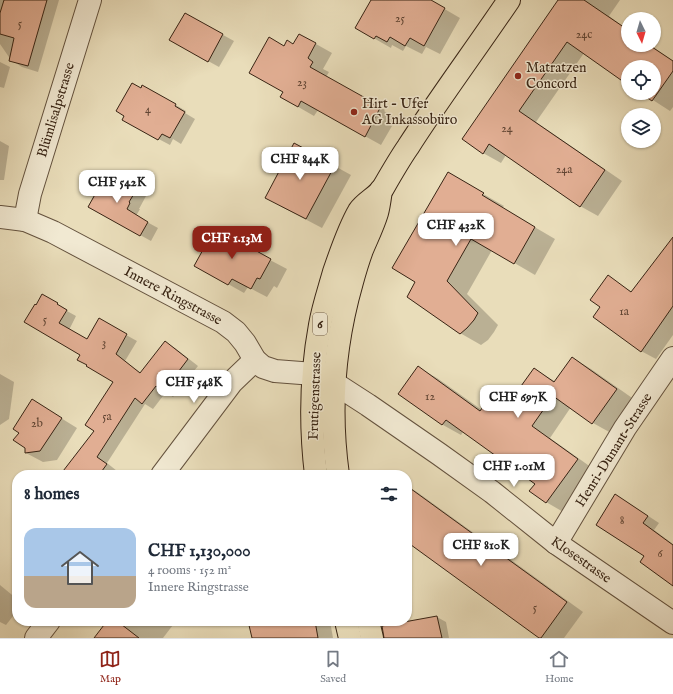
<!DOCTYPE html>
<html lang="en">
<head>
<meta charset="utf-8">
<style>
  body { margin:0; font-family:"IM FELL English",serif; background:#f6f6f7; color:#1f2937; height:100vh; display:flex; flex-direction:column; font-size:15px; white-space:nowrap }
  * { box-sizing:border-box; margin:0 }
  p { font-size:13px; color:#747a83 }
  .icon { flex:none; width:22px; height:22px; fill:none; stroke:currentColor; stroke-width:2; stroke-linecap:round; stroke-linejoin:round }
  .map { position:relative; flex:1; overflow:hidden }
  .drawer { position:absolute; left:12px; top:470px; width:400px; height:156px; display:flex; flex-direction:column; background:#fff; border-radius:16px; box-shadow:0 1px 3px #0004 }
  .drawer>* { flex:none }
  .needle { width:26px; rotate:175deg }
  .controls { position:absolute; left:621px; top:12px; display:grid; gap:8px }
  .controls a { display:grid; place-items:center; width:40px; height:40px; border-radius:50%; background:#fff; box-shadow:0 1px 3px #0004; font-size:20px }
  .price { position:absolute; translate:-50% -34px; padding:0 9px; border-radius:8px; background:#fff; color:#222; font-size:13px; line-height:26px; filter:drop-shadow(0 1px 2px #0008) }
  .price::after { content:''; position:absolute; left:50%; top:24px; width:12px; height:9px; margin-left:-6px; background:inherit; clip-path:polygon(0 0,100% 0,50% 100%) }
  .price.current { background:#8f2418; color:#fff }
  ul { padding:0; list-style:none }
  li { display:flex; align-items:center; gap:12px; height:100px; padding:0 12px }
  li+li { border-top:1px solid #e0e1e3 }
  li span { display:grid; place-items:center; flex:none; width:112px; height:80px; border-radius:12px; color:#555 }
  li>.icon { margin-inline-start:auto }
  span .icon { width:48px; height:48px; fill:#fffc; stroke-width:1 }
  li b { font-size:17px }
  h2 { display:flex; justify-content:space-between; align-items:center; height:48px; padding:0 12px; font-size:17px }
  .tab-bar { display:flex; justify-content:space-around; align-items:center; height:56px; border-top:1px solid #e0e1e3; background:#fff; font-size:11px; color:#747a83 }
  .tab-bar a { display:grid; justify-items:center; gap:2px }
  .tab-bar .current { color:#8f2418 }
  .map>svg:first-child { display:block }
  .shadow { fill:#0003 }
  .building { fill:#e1ae93; stroke:#382414 }
  .lines { fill:none; stroke-linecap:round; stroke-linejoin:round }
  .street-casing { stroke:#64523e; stroke-width:24 }
  .primary-casing { stroke:#382414; stroke-width:24 }
  .street { stroke:#f1e9d2; stroke-width:22 }
  .primary { stroke:#e9ddba; stroke-width:22 }
  .poi-dot { fill:#8f2418; stroke:#f1e9d2; stroke-width:1.5 }
  .labels { text-anchor:middle; dominant-baseline:central; stroke-width:3; stroke-linejoin:round; paint-order:stroke }
  .number-label { font-size:12px; fill:#624634 }
  .shield { fill:#f1e9d2; stroke:#705f4d; stroke-width:1 }
  .shield-label { font-size:13px; font-weight:bold; fill:#382414 }
  .poi-label { font-size:14px; fill:#382414; stroke:#f1e9d2; text-anchor:start }
  .street-label { font-size:14px; fill:#382414; stroke:#f1e9d2 }
</style>
</head>
<body>
<div class="map">
<svg width="673" height="638" viewBox="0 0 673 638">
  <rect width="100%" height="100%" fill="#e9ddba"/>
  <filter id="stains"><feTurbulence type="fractalNoise" baseFrequency=".005" numOctaves="4"/><feColorMatrix values="0 0 0 0 .2 0 0 0 0 .09 0 0 0 0 .02 0 0 0 .5 -.17"/></filter>
  <radialGradient id="worn" r=".72"><stop offset=".6" stop-color="#630" stop-opacity="0"/><stop offset="1" stop-color="#630" stop-opacity=".3"/></radialGradient>
  <g class="shadow">
    <polygon points="0,0 59,0 38,72 22,67 11,60 0,44"/>
    <polygon points="372,0 429,0 460,18 440,54 426,47 422,54 406,46 403,51 392,45 391,48 356,28"/>
    <polygon points="559,0 620,0 609,16 628,30 628,45 650,45 673,61 673,107 670,111 642,93 654,93 654,67 628,67 628,83 584,53 536,122 622,181 598,216 580,206 506,155 501,163 483,153"/>
    <polygon points="185,14 234,41 219,67 170,40"/>
    <polygon points="300,35 332,53 323,69 329,72 326,77 385,110 384,111 396,119 381,145 318,110 314,116 281,97 284,92 284,47 293,45"/>
    <polygon points="0,62 10,67 4,88 0,87"/>
    <polygon points="143,86 186,111 185,113 195,119 181,144 173,139 170,145 134,126 141,89"/>
    <polygon points="0,141 9,146 4,180 0,180"/>
    <polygon points="295,144 351,175 322,228 282,207"/>
    <polygon points="449,174 504,206 502,208 555,239 535,275 492,250 467,294 498,325 494,332 488,340 481,345 460,333 417,282"/>
    <polygon points="136,190 146,196 139,209 140,209 136,216 158,228 151,241 89,207"/>
    <polygon points="673,252 673,335 656,359 641,351 601,307 608,277 632,292"/>
    <polygon points="270,260 287,269 277,288 274,286 267,297 248,287 244,293 212,275"/>
    <polygon points="43,296 68,310 67,311 76,316 69,330 87,340 99,320 137,341 125,361 141,373 165,342 175,348 198,366 173,397 166,392 153,409 145,404 107,463 117,471 114,475 64,475 96,431 114,381 82,354 37,306"/>
    <polygon points="573,358 591,369 635,400 611,433 593,423 571,407 550,438 595,470 565,513 546,502 536,484 463,432 461,435 443,425 400,394 419,368 437,378 482,410 491,398 507,407 534,369 556,382"/>
    <polygon points="0,374 14,382 9,419 0,425"/>
    <polygon points="48,410 77,428 57,460 43,462 26,453 25,447 20,432"/>
    <polygon points="407,486 417,492 583,612 564,638 541,638 407,541"/>
    <polygon points="627,502 659,523 654,530 673,544 673,584 646,556"/>
    <polygon points="0,585 17,599 17,611 6,625 0,622"/>
    <polygon points="437,617 446,622 449,638 398,638"/>
    <polygon points="109,621 176,621 163,638 96,638"/>
    <polygon points="249,621 330,621 333,638 253,638"/>
  </g>
  <g class="building">
    <polygon points="4,0 47,0 28,66 9,61 14,38 0,34 0,13"/>
    <polygon points="371,0 431,0 445,8 424,46 410,38 405,46 390,37 387,42 376,36 374,39 355,28"/>
    <polygon points="558,0 584,0 628,30 628,45 649,45 673,61 673,71 652,101 640,93 654,93 654,67 628,67 628,85 567,42 519,111 605,170 580,207 489,144 483,154 462,139"/>
    <polygon points="185,13 223,34 208,62 169,40"/>
    <polygon points="299,34 316,43 308,58 313,62 310,67 369,100 368,101 380,108 365,137 301,101 298,107 280,97 283,92 249,73 269,37 284,46 287,40 293,44"/>
    <polygon points="132,83 141,88 142,85 176,104 175,106 185,112 170,138 162,134 158,140 122,120 124,116 116,111"/>
    <polygon points="294,143 335,165 306,219 265,198"/>
    <polygon points="448,172 484,193 482,195 535,227 514,264 471,239 447,281 478,313 474,320 467,328 460,334 407,297 415,282 392,268"/>
    <polygon points="107,173 137,189 129,202 130,203 127,209 148,222 140,236 88,207"/>
    <polygon points="215,228 271,259 260,279 257,278 251,289 232,279 228,285 194,266"/>
    <polygon points="673,237 673,306 641,352 593,317 600,307 590,300 608,275 631,292"/>
    <polygon points="42,294 58,303 57,304 67,310 59,323 87,339 99,318 127,334 116,354 140,373 165,341 188,359 163,392 156,386 142,404 135,398 97,457 107,464 99,475 60,475 94,431 85,425 113,382 86,366 87,365 77,360 80,355 24,322 35,304 36,305"/>
    <polygon points="572,357 617,389 592,424 553,396 532,426 578,459 546,503 529,491 535,484 446,420 442,425 398,394 418,366 480,411 490,397 506,407 534,368 554,382"/>
    <polygon points="32,399 62,418 40,451 25,453 25,448 13,440 19,433 13,429"/>
    <polygon points="407,486 567,602 541,638 539,638 407,542"/>
    <polygon points="615,494 648,516 643,523 673,545 673,586 640,562 644,556 596,525"/>
    <polygon points="437,616 442,638 384,638 382,626"/>
    <polygon points="107,621 117,621 139,638 94,638"/>
    <polygon points="248,621 315,621 318,638 252,638"/>
  </g>
  <g class="lines">
    <defs>
      <g id="street">
        <polyline points="0,217 25,220 53,232 223,322 236,332 245,343 255,360 263,367 275,371 314,374 334,383 368,405 439,454 492,492 556,543 673,623"/>
        <polyline points="25,220 30,194 90,0"/>
        <polyline points="162,475 232,382 255,360"/>
        <polyline points="556,543 625,428 673,358"/>
        <polyline points="36,638 49,621"/>
      </g>
      <g id="primary">
        <path d="M316 475C310 425 311 374 320 325 323 307 329 290 334 272 341 252 348 230 359 211 365 202 377 197 383 188 391 174 399 160 408 147 440 97 476 49 509 0"/>
        <path d="M338 475C329 411 334 345 352 282 355 271 358 261 362 250 367 238 373 226 377 213 379 206 380 197 381 190"/>
        <polyline points="346,621 350,638"/>
        <polyline points="368,621 372,638"/>
      </g>
    </defs>
    <use href="#street" class="street-casing"/>
    <use href="#primary" class="primary-casing"/>
    <use href="#street" class="street"/>
    <use href="#primary" class="primary"/>
  </g>
  <g class="poi-dot">
    <circle cx="518" cy="76" r="4"/>
    <circle cx="354" cy="112" r="4"/>
  </g>
  <g class="labels">
    <g class="number-label">
      <text x="400" y="18">25</text>
      <text x="20" y="23">5</text>
      <text x="584" y="34">24c</text>
      <text x="302" y="82">23</text>
      <text x="148" y="109">4</text>
      <text x="507" y="128">24</text>
      <text x="564" y="169">24a</text>
      <text x="624" y="311">1a</text>
      <text x="45" y="319">5</text>
      <text x="104" y="342">3</text>
      <text x="430" y="396">12</text>
      <text x="107" y="416">5a</text>
      <text x="37" y="423">2b</text>
      <text x="622" y="520">8</text>
      <text x="660" y="553">6</text>
      <text x="535" y="607">5</text>
    </g>
    <rect class="shield" x="313" y="313" width="14" height="22" rx="3"/>
    <g class="shield-label">
      <text x="320" y="324">6</text>
    </g>
    <g class="poi-label">
      <text x="526" y="68">Matratzen<tspan x="526" dy="16">Concord</tspan></text>
      <text x="362" y="104">Hirt - Ufer<tspan x="362" dy="16">AG Inkassobüro</tspan></text>
    </g>
    <g class="street-label">
      <text transform="translate(56 110) rotate(-73)">Blümlisalpstrasse</text>
      <text transform="translate(173 296) rotate(28)">Innere Ringstrasse</text>
      <text transform="translate(315 396) rotate(-88)">Frutigenstrasse</text>
      <text transform="translate(614 450) rotate(-58)">Henri-Dunant-Strasse</text>
      <text transform="translate(581 560) rotate(35)">Klosestrasse</text>
    </g>
  </g>
  <rect width="100%" height="100%" filter="url(#stains)"/>
  <rect width="100%" height="100%" fill="url(#worn)"/>
</svg>
<div class="controls">
<a><svg class="needle" viewBox="-14 -14 28 28"><path d="M0-13l5 13h-10z" fill="#e53935"/><path d="M0 13l5-13h-10z" fill="#747a83"/></svg></a>
<a><svg class="icon" aria-label="locate" viewBox="0 0 24 24"><circle cx="12" cy="12" r="6"/><path d="M12 2v4M12 18v4M2 12h4M18 12h4"/></svg></a>
<a><svg class="icon" aria-label="layers" viewBox="0 0 24 24"><path d="M12 4l9 5-9 5-9-5zM3 14l9 5 9-5"/></svg></a>
</div>
<b class="price" style="left:300px;top:181px">CHF 844K</b>
<b class="price" style="left:117px;top:204px">CHF 542K</b>
<b class="price" style="left:456px;top:247px">CHF 432K</b>
<b class="price current" style="left:232px;top:260px">CHF 1.13M</b>
<b class="price" style="left:194px;top:404px">CHF 548K</b>
<b class="price" style="left:518px;top:419px">CHF 697K</b>
<b class="price" style="left:514px;top:488px">CHF 1.01M</b>
<b class="price" style="left:481px;top:567px">CHF 810K</b>
<section class="drawer">
<h2>8 homes<svg class="icon" aria-label="filters" viewBox="0 0 24 24"><path d="M4 7h16M4 17h16"/><circle cx="9" cy="7" r="2"/><circle cx="15" cy="17" r="2"/></svg></h2>
<ul>
<li><span style="background:linear-gradient(#a9c7e8 60%,#b9a48a 0)"><svg class="icon" aria-label="home" viewBox="0 0 24 24"><path d="M3 11l9-7 9 7M6 9v11h12V9"/></svg></span><div><b>CHF 1,130,000</b><p>4 rooms · 152 m²</p><p>Innere Ringstrasse</p></div></li>
</ul>
</section>
</div>
<nav class="tab-bar">
<a class="current"><svg class="icon" aria-label="map" viewBox="0 0 24 24"><path d="M3 6l6-2 6 2 6-2v14l-6 2-6-2-6 2zM9 4v14M15 6v14"/></svg>Map</a>
<a><svg class="icon" aria-label="saved" viewBox="0 0 24 24"><path d="M7 4h10v16l-5-4-5 4z"/></svg>Saved</a>
<a><svg class="icon" aria-label="home" viewBox="0 0 24 24"><path d="M3 11l9-7 9 7M6 9v11h12V9"/></svg>Home</a>
</nav>
</body>
</html>
